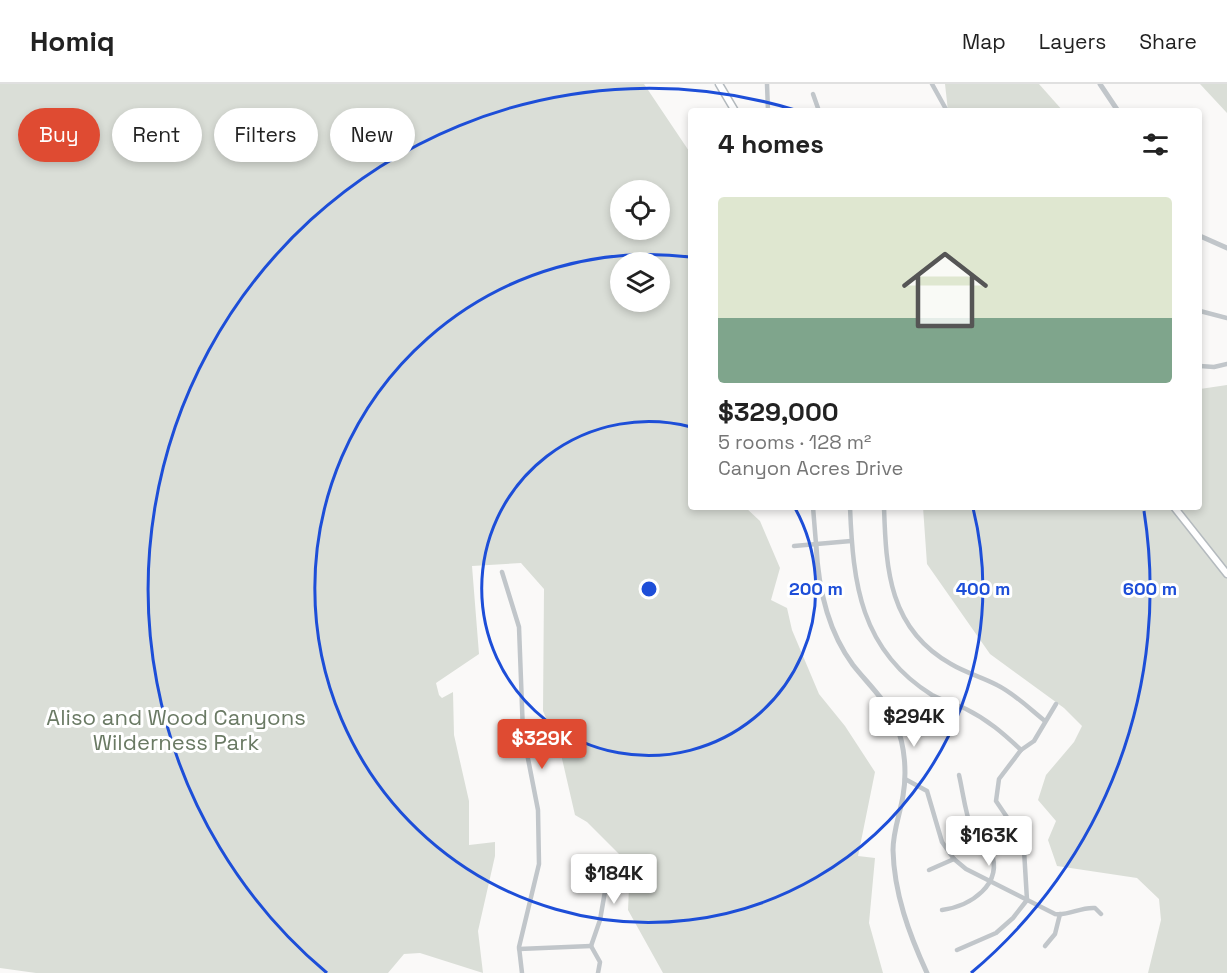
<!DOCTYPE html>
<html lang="en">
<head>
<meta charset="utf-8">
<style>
  body { margin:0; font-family:"Space Grotesk",sans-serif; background:#f2f2f2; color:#222; height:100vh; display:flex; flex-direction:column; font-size:22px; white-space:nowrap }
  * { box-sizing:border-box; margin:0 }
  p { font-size:20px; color:#767676 }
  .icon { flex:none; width:33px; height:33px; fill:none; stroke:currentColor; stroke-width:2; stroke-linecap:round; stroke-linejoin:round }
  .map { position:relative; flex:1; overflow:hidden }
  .details { position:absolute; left:688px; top:24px; width:514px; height:402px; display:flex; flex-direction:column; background:#fff; border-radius:6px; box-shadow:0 3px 9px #0003 }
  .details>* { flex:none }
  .banner { position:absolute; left:18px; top:24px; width:570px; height:54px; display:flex; gap:12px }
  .fabs { position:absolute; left:610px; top:96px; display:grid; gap:12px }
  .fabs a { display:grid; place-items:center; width:60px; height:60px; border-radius:50%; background:#fff; box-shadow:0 3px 9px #0003; font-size:30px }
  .price { position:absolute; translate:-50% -51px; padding:0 14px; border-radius:6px; background:#fff; color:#222; font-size:20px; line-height:39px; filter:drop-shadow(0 2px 3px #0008) }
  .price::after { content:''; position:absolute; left:50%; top:36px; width:18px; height:14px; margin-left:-9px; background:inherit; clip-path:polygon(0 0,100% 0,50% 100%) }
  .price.on { background:#df4b32; color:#fff }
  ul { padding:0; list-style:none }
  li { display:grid; align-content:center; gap:12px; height:318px; padding:0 30px }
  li+li { border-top:2px solid #e0e0e0 }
  li span { display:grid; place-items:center; height:186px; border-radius:6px; color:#555 }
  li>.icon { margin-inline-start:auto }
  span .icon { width:108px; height:108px; fill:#fffc; stroke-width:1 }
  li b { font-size:26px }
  h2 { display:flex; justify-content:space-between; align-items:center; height:72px; padding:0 30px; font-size:26px }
  .pill { padding:0 21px; border-radius:27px; background:#fff; box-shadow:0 3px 9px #0003; font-size:21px; line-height:54px }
  .pill.on { background:#df4b32; color:#fff }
  header { display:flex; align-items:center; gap:36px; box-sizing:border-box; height:84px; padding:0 30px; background:#fff; border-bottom:2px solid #e0e0e0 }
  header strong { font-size:28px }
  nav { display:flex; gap:33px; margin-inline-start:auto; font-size:21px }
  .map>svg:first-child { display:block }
  .green { fill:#daded7; fill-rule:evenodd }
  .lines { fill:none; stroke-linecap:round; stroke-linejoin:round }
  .secondary-casing { stroke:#b4babe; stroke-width:9 }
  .minor { stroke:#c1c6ca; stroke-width:4.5 }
  .tertiary { stroke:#c1c6ca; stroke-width:5 }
  .secondary { stroke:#fff; stroke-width:6 }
  .ring { fill:none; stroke:#1d4ed8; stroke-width:3 }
  .labels { text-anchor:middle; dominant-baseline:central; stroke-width:6; stroke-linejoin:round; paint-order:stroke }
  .park-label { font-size:22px; fill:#6a7a64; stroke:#fff }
  .centre { fill:#1d4ed8; stroke:#fff; stroke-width:3 }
  .ring-label { font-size:18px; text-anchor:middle; font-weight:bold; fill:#1d4ed8; stroke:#fff; stroke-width:6; stroke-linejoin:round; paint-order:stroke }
</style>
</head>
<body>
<header>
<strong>Homiq</strong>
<nav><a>Map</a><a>Layers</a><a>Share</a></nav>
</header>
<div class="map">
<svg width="1227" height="889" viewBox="0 0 1227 889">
  <rect width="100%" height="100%" fill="#faf9f8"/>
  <g class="green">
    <path d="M0 0H644L691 70 692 423H745L760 437 780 484 771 516 787 524 792 546 819 610 845 642 875 688 858 772 875 774 869 839 883 889H663L628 826 630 781 587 738 575 731 560 666 543 627 544 505 521 479 472 482 479 570 436 599 439 611 442 614 453 608 454 651 469 717V761L495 758V772L478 847 483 889 420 869 404 870 388 889H36L0 884ZM621 106H660V146H621ZM621 178H660V218H621Z"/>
    <polygon points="945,0 1039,0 1063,27 948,27"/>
    <polygon points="1200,0 1227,0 1227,29"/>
    <polygon points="1227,301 1227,889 1148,889 1161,836 1159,815 1137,794 1057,782 1048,756 1056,737 1038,716 1046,691 1074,658 1082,642 1064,624 990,570 927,480 923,423 1200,423 1200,305"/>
  </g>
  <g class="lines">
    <defs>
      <g id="secondary">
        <polyline points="719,0 735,27"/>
        <polyline points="1174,423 1227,490"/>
      </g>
    </defs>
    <use href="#secondary" class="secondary-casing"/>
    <g class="minor">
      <polyline points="767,0 768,27"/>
      <polyline points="932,0 947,27"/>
      <polyline points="813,10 819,27"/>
      <polyline points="1200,227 1227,234"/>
      <polyline points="1200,282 1214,283 1227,280"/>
      <polyline points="813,423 816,460"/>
      <path d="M850 423C853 499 860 566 932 611 943 617 955 620 966 625 988 636 1003 649 1021 666"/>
      <path d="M884 423C886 486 889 545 951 580 966 589 982 593 997 601 1015 610 1030 625 1045 637"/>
      <polyline points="794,462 851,457"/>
      <polyline points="502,488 519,543 523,649 538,726 539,780 519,863 522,889"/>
      <path d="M905 695 927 707 942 758 954 775 966 785 1055 830C1070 832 1079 823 1095 824L1101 830"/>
      <polyline points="929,786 954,775"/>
      <path d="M942 826C970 822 1004 801 991 767 987 758 976 754 972 746 965 729 963 708 959 691"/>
      <polyline points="591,862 600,836 611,773"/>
      <polyline points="591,862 600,878 598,889"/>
      <polyline points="1045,862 1055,850 1060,830"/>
      <polyline points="519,865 591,862"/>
      <polyline points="957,866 996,849 1013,834 1027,816 1024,766 1017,748 996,717 999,695 1021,666 1034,657 1056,620"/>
    </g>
    <g class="tertiary">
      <polyline points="1100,0 1118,27"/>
      <polyline points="1200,152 1227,164"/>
      <path d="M816 460C818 503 827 546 853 581 867 599 888 618 896 640 905 662 907 689 903 712 900 730 893 747 893 766 894 809 909 850 927 889"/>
    </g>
    <use href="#secondary" class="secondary"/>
  </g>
  <g class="ring">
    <path d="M795 424A167 167 0 1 1 691 343"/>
    <path d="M973 424A334 334 0 1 1 690 173"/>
    <path d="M327 889A501 501 0 0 1 795 26M1144 427A501 501 0 0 1 971 889"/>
  </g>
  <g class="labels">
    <g class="park-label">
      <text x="176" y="633">Aliso and Wood Canyons<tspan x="176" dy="25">Wilderness Park</tspan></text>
    </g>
  </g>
  <circle cx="649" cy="505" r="9" class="centre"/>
  <g class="ring-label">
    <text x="816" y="511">200 m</text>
    <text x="983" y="511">400 m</text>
    <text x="1150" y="511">600 m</text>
  </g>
</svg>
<div class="fabs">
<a><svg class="icon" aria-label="locate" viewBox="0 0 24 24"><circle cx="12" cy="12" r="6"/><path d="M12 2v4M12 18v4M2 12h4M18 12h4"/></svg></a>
<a><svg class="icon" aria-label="layers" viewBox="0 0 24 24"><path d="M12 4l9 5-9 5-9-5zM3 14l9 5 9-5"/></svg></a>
</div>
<b class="price" style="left:914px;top:664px">$294K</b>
<b class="price on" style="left:542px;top:686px">$329K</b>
<b class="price" style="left:989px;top:783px">$163K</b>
<b class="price" style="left:614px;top:821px">$184K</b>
<div class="banner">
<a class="pill on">Buy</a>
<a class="pill">Rent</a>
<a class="pill">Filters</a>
<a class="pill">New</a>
</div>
<section class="details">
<h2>4 homes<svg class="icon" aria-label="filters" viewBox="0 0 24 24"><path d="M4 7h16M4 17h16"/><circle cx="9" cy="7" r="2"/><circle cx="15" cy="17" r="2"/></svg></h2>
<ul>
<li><span style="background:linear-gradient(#dfe7d0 65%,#7fa58c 0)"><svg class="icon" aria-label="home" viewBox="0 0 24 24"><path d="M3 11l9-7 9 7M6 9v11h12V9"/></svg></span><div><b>$329,000</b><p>5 rooms · 128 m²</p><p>Canyon Acres Drive</p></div></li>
</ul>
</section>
</div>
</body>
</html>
